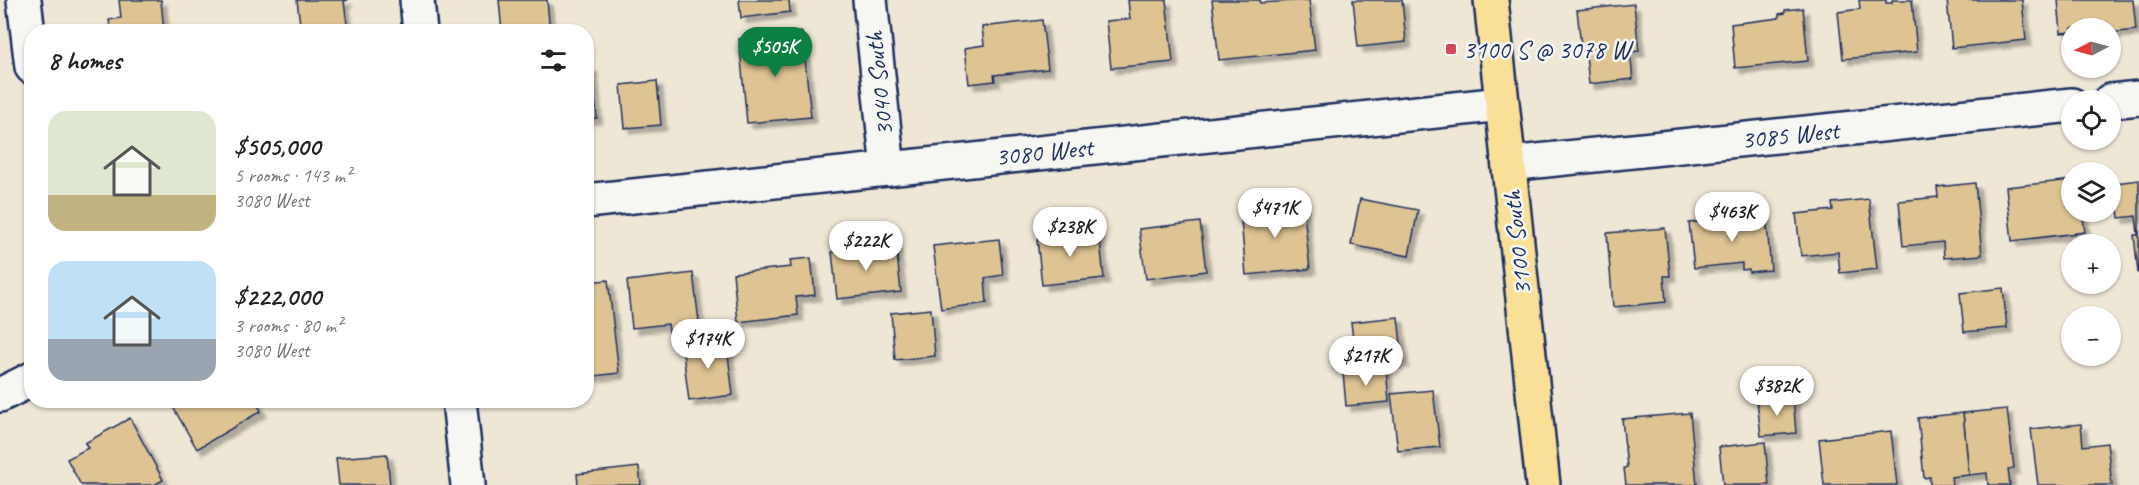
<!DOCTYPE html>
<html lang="en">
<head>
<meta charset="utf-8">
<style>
  body { margin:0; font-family:Caveat,sans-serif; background:#f6f6f6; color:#222; height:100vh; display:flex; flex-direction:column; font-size:22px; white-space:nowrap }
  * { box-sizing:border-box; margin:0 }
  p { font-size:20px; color:#767676 }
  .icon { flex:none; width:33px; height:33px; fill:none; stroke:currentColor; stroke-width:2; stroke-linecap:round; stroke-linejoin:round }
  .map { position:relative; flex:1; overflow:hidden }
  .panel { position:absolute; left:24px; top:24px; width:570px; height:384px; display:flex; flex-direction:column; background:#fff; border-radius:24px; box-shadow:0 2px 4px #0004 }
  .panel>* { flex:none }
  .needle { width:39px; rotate:264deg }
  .controls { position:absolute; left:2061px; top:18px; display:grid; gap:12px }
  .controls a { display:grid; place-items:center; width:60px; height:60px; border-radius:50%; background:#fff; box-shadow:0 2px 4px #0004; font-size:30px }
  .price { position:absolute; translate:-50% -51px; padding:0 14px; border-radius:21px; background:#fff; color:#222; font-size:20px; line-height:39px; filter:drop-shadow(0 2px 3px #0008) }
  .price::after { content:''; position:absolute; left:50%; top:36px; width:18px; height:14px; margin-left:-9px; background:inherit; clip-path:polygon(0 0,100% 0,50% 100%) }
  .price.on { background:#0b8043; color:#fff }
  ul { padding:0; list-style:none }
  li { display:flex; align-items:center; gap:18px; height:150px; padding:0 24px }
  li span { display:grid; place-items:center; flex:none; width:168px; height:120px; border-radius:18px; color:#555 }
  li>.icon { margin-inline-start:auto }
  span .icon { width:72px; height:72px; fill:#fffc; stroke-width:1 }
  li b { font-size:26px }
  h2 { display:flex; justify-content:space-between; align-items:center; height:72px; padding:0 24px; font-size:26px }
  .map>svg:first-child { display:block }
  .building { fill:#dec393; stroke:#1b2f5e; stroke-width:1.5; filter:url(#shadow) }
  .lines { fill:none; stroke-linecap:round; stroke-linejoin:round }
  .minor-casing { stroke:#1b2f5e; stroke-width:38 }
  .major-casing { stroke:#1b2f5e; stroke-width:38 }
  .minor { stroke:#f6f6f2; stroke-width:33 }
  .major { stroke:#fadf96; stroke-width:33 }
  .poi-dot { fill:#d1495b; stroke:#f6f6f2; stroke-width:2 }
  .labels { text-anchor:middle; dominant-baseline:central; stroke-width:5; stroke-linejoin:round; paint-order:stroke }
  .poi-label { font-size:26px; fill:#1b2f5e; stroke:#f6f6f2; text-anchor:start }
  .street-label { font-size:26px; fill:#1b2f5e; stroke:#f6f6f2 }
</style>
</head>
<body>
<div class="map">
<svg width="2139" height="485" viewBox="0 0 2139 485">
  <defs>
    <filter id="shadow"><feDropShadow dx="5.5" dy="5.5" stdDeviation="1.5" flood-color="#0004"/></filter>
  </defs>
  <rect width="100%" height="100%" fill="#efe7d6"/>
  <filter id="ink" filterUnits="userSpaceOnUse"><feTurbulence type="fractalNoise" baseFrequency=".0167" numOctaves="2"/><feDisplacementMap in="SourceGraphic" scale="12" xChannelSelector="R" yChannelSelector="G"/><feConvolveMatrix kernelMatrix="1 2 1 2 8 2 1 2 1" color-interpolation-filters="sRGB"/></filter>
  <g filter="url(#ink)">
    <g class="building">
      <polygon points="119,0 161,0 164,32 111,32 109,20 121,18"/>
      <polygon points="297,0 348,0 344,1 348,32 301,32"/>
      <polygon points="499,0 547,0 550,32 502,32"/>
      <polygon points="739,0 789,0 790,12 741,18"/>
      <polygon points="1128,0 1166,0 1173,62 1111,68 1106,21 1130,19"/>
      <polygon points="1212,0 1260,0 1260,3 1309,0 1315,50 1219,60"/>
      <polygon points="1353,0 1402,0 1406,42 1358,47"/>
      <polygon points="1859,0 1886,0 1886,3 1892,3 1892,0 1912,0 1917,52 1843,59 1838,12 1860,9"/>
      <polygon points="1947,0 2022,0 2026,40 1952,48"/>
      <polygon points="2058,0 2133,0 2136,30 2110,33 2110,28 2072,28 2072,32 2061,33"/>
      <polygon points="1634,4 1639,51 1630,52 1633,79 1589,84 1585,45 1581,46 1577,10"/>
      <polygon points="1803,8 1808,61 1735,68 1731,24 1779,18 1779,14 1785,13 1785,10"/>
      <polygon points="1042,20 1048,69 994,75 995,81 969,84 965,48 984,45 982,27"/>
      <polygon points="802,32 811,117 747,123 739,39"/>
      <polygon points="592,67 597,118 586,119 586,68"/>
      <polygon points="657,81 661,125 625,128 621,85"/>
      <polygon points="2072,180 2072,212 2082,212 2085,232 2012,241 2006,187"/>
      <polygon points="2139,180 2139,273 2138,273 2134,235 2138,235 2136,216 2119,218 2115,183"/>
      <polygon points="1975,183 1982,255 1944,258 1943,242 1903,246 1899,201 1938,197 1937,187"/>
      <polygon points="1360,199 1418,210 1409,256 1351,245"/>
      <polygon points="1869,199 1877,269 1840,273 1838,252 1801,256 1796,214 1833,210 1832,203"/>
      <polygon points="1303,203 1310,269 1246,275 1240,209"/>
      <polygon points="1766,215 1771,270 1749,272 1749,269 1742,270 1742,263 1694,268 1689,223"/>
      <polygon points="1200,222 1206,271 1146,279 1139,229"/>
      <polygon points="1665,228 1670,276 1664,276 1666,302 1613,307 1607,233"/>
      <polygon points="1099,232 1104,278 1042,285 1037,239"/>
      <polygon points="999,239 1003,275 985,278 987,303 941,309 933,246"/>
      <polygon points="896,245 901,292 837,299 832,252"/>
      <polygon points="811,258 815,295 796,297 798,315 738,322 733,273 791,267 790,260"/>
      <polygon points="693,273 699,322 686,323 688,335 670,337 668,324 632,328 627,281"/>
      <polygon points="608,280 619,373 586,377 586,282"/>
      <polygon points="2003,288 2007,328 1964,332 1960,293"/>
      <polygon points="931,309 935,356 895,360 891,313"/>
      <polygon points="1398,317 1403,362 1356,367 1351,322"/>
      <polygon points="726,339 733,395 689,401 682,345"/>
      <polygon points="1386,368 1389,402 1346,406 1343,372"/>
      <polygon points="1433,390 1440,447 1398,451 1391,394"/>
      <polygon points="1793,397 1796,433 1761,436 1757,401"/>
      <polygon points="169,400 255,400 261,411 197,449"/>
      <polygon points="2007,409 2014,468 2008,469 2010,485 1988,485 1987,473 1969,475 1963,413"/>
      <polygon points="1690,413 1697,485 1626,485 1624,468 1627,467 1622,419"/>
      <polygon points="1963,413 1969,475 1951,477 1952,485 1930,485 1930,477 1924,478 1918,418"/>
      <polygon points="130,418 163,480 154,485 81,485 67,459 88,448 85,443"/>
      <polygon points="2081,424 2083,446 2107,443 2112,485 2038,485 2031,429"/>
      <polygon points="1891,431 1897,485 1824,485 1819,439"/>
      <polygon points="1765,442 1769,485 1723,485 1719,447"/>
      <polygon points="387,454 390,485 339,485 336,458"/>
      <polygon points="639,467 641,485 578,485 577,474"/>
    </g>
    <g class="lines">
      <defs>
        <g id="minor">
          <polyline points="24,0 32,67"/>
          <polyline points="417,0 420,32"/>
          <polyline points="870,0 888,169"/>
          <polyline points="2110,101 2139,98"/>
          <polyline points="1509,164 2072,105"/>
          <polyline points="586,201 1502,104"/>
          <polyline points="0,395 32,379"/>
          <polyline points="459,400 468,485"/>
        </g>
        <polyline id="major" points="1491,0 1543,485"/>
      </defs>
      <use href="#minor" class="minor-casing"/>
      <use href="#major" class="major-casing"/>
      <use href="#minor" class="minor"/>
      <use href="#major" class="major"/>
    </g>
  </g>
  <rect class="poi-dot" x="1445" y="43" width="12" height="12" rx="3"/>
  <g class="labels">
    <g class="poi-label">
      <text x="1463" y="49">3100 S @ 3078 W</text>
    </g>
    <g class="street-label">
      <text transform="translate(879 84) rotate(-96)">3040 South</text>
      <text transform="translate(1790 135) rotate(-6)">3085 West</text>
      <text transform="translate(1044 152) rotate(-6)">3080 West</text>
      <text transform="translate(1517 243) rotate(-96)">3100 South</text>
    </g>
  </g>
</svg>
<div class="controls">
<a><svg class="needle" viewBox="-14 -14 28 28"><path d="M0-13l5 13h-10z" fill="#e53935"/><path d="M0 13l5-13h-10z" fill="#767676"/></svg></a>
<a><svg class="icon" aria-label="locate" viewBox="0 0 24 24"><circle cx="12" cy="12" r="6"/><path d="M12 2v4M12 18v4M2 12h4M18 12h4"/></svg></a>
<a><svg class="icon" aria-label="layers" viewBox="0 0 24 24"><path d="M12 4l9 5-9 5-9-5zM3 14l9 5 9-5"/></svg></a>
<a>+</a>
<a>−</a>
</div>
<b class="price on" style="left:775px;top:78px">$505K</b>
<b class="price" style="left:1275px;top:239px">$471K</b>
<b class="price" style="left:1732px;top:243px">$463K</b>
<b class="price" style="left:1070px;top:258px">$238K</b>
<b class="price" style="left:866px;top:272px">$222K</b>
<b class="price" style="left:708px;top:370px">$174K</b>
<b class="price" style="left:1366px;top:387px">$217K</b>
<b class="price" style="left:1777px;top:417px">$382K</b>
<section class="panel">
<h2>8 homes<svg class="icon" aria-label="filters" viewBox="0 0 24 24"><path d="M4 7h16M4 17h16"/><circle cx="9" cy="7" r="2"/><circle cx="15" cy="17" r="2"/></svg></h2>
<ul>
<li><span style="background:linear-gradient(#dfe7d0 70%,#c2b280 0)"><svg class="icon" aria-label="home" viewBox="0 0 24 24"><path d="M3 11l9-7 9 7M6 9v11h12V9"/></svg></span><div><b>$505,000</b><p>5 rooms · 143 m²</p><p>3080 West</p></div></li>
<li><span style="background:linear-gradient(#bfe0f5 65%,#9aa5b1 0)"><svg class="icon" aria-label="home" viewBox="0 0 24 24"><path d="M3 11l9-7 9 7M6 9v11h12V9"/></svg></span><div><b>$222,000</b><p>3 rooms · 80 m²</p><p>3080 West</p></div></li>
</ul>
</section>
</div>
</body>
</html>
